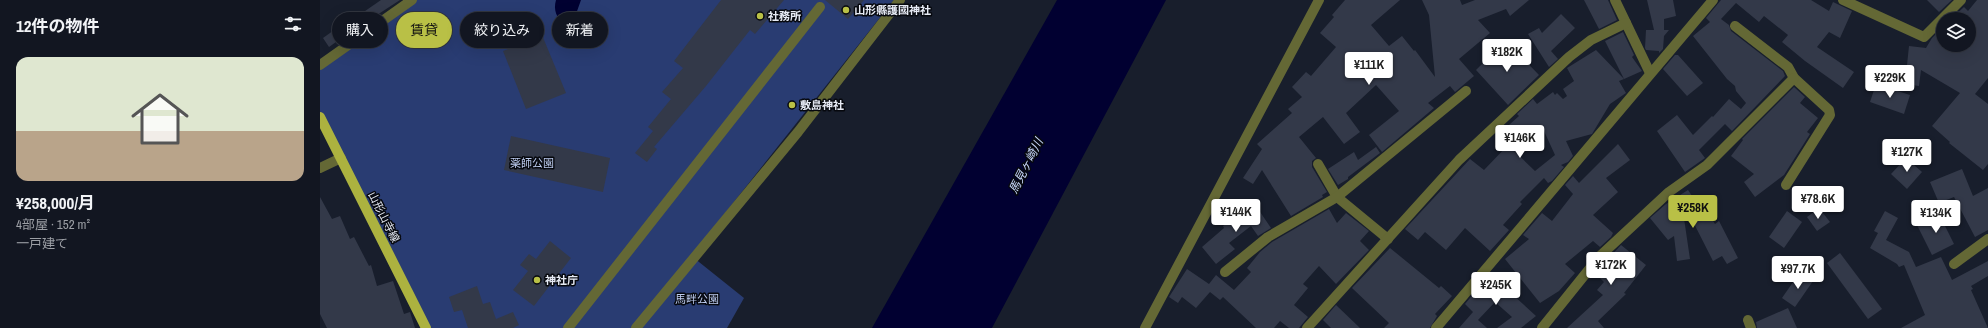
<!DOCTYPE html>
<html lang="ja">
<head>
<meta charset="utf-8">
<style>
  body { margin:0; font-family:"Archivo Narrow","Noto Sans JP",sans-serif; background:#1f232e; color:#f1f3f6; height:100vh; display:flex; flex-direction:column; font-size:15px; white-space:nowrap }
  * { box-sizing:border-box; margin:0 }
  p { font-size:13px; color:#9c9fa5 }
  .icon { flex:none; width:22px; height:22px; fill:none; stroke:currentColor; stroke-width:2; stroke-linecap:round; stroke-linejoin:round }
  .map { position:relative; flex:1; overflow:hidden }
  .details { display:flex; flex-direction:column; background:#121621; width:320px }
  .details>* { flex:none }
  .top-card { position:absolute; left:12px; top:12px; width:380px; height:36px; display:flex; gap:8px }
  .fabs { position:absolute; left:1616px; top:12px; display:grid; gap:8px }
  .fabs a { display:grid; place-items:center; width:40px; height:40px; border-radius:50%; background:#121621; box-shadow:0 4px 16px #0002,0 0 0 1px #31353f; font-size:20px }
  .price { position:absolute; translate:-50% -34px; padding:0 9px; border-radius:4px; background:#fff; color:#222; font-size:13px; line-height:26px; filter:drop-shadow(0 1px 2px #0008) }
  .price::after { content:''; position:absolute; left:50%; top:24px; width:12px; height:9px; margin-left:-6px; background:inherit; clip-path:polygon(0 0,100% 0,50% 100%) }
  .price.on { background:#b9c046; color:#111 }
  ul { padding:0; list-style:none }
  li { display:grid; align-content:center; gap:8px; height:212px; padding:0 16px }
  li span { display:grid; place-items:center; height:124px; border-radius:12px; color:#555 }
  li>.icon { margin-inline-start:auto }
  span .icon { width:72px; height:72px; fill:#fffc; stroke-width:1 }
  li b { font-size:17px }
  h2 { display:flex; justify-content:space-between; align-items:center; height:48px; padding:0 16px; font-size:17px }
  .chip { padding:0 14px; border-radius:18px; background:#121621; box-shadow:0 4px 16px #0002,0 0 0 1px #31353f; font-size:14px; line-height:36px }
  .chip.on { background:#b9c046; color:#111 }
  main { display:flex; flex:1; min-height:0 }
  .map>svg:first-child { display:block }
  .green { fill:#293c72 }
  .water { fill:#010031 }
  .building { fill:#333949 }
  .lines { fill:none; stroke-linecap:round; stroke-linejoin:round }
  .minor { stroke:#646835; stroke-width:10 }
  .major { stroke:#acb23f; stroke-width:10 }
  .poi-dot { fill:#b9c046; stroke:#06080e; stroke-width:1.5 }
  .labels { text-anchor:middle; dominant-baseline:central; stroke-width:3; stroke-linejoin:round; paint-order:stroke }
  .poi-label { font-size:11px; font-weight:bold; fill:#e6eaf4; stroke:#06080e; text-anchor:start }
  .park-label { font-size:11px; fill:#bccbee; stroke:#06080e }
  .street-label { font-size:11px; fill:#e6eaf4; stroke:#06080e }
  .water-label { font-size:12px; font-style:italic; fill:#c8d7fb; stroke:#06080e }
</style>
</head>
<body>
<main>
<section class="details">
<h2>12件の物件<svg class="icon" aria-label="filters" viewBox="0 0 24 24"><path d="M4 7h16M4 17h16"/><circle cx="9" cy="7" r="2"/><circle cx="15" cy="17" r="2"/></svg></h2>
<ul>
<li><span style="background:linear-gradient(#dfe7d0 60%,#b9a48a 0)"><svg class="icon" aria-label="home" viewBox="0 0 24 24"><path d="M3 11l9-7 9 7M6 9v11h12V9"/></svg></span><div><b>¥258,000/月</b><p>4部屋 · 152 m²</p><p>一戸建て</p></div></li>
</ul>
</section>
<div class="map">
<svg width="1668" height="328" viewBox="0 0 1668 328">
  <rect width="100%" height="100%" fill="#181e2c"/>
  <g class="green">
    <polygon points="92,0 574,0 314,328 106,328 0,117 0,65"/>
    <polygon points="374,258 424,298 407,328 316,328"/>
  </g>
  <g class="water">
    <path d="M236 0H261L256 14 246 26H243C237 16 233 11 236 0Z"/>
    <polygon points="737,0 846,0 672,328 552,328"/>
  </g>
  <g class="building">
    <polygon points="61,0 80,0 40,26 35,18"/>
    <polygon points="401,0 464,0 435,34 430,30 386,86 334,147 337,149 327,162 315,153 333,131 328,127 351,99 342,92 363,68 354,61"/>
    <polygon points="505,0 544,0 528,19"/>
    <polygon points="1025,0 1080,0 1051,25 1069,46 1082,36 1094,51 1095,50 1115,77 1109,15 1102,0 1140,0 1142,5 1155,0 1209,0 1190,16 1186,9 1158,20 1170,33 1139,59 1154,76 1135,92 1130,86 1108,103 1114,108 1062,152 1049,135 1079,111 1056,85 1026,113 1040,132 1024,144 1003,117 979,137 996,158 992,161 992,167 1007,192 1002,195 1003,197 971,216 942,170 933,184 923,178 942,149 937,144 972,113 968,109 982,97 972,87 986,72 991,76 1016,47 1000,33 1014,17 1012,15"/>
    <polygon points="1264,0 1288,0 1297,20 1279,29"/>
    <polygon points="1327,0 1353,0 1356,16 1344,19 1344,30 1349,30 1344,36 1343,49 1339,53 1339,51 1326,50 1325,48 1326,30 1334,30"/>
    <polygon points="1401,0 1491,0 1509,11 1513,2 1532,11 1520,38 1509,32 1497,47 1534,72 1523,88 1485,61 1462,42 1468,35 1444,16 1439,22 1416,3 1401,19 1409,25 1411,31 1463,71 1465,76 1412,131 1405,124 1379,150 1385,158 1365,172 1337,131 1357,115 1373,135 1392,116 1393,117 1409,99 1421,109 1426,103 1416,91 1415,86 1407,79 1373,36 1390,22 1386,18"/>
    <polygon points="1607,0 1632,0 1619,12"/>
    <polygon points="1657,0 1668,0 1668,78 1655,94 1668,104 1668,164 1663,170 1629,143 1630,142 1612,126 1640,93 1601,70 1599,86 1585,84 1589,46 1606,48 1612,38 1623,27 1623,45 1649,45 1649,19 1631,19 1644,7 1648,11"/>
    <polygon points="1241,14 1255,28 1231,51 1238,59 1229,67 1208,34 1219,28 1222,33"/>
    <polygon points="31,18 37,27 9,47 3,38"/>
    <polygon points="1303,32 1314,55 1312,57 1322,71 1304,79 1285,41"/>
    <polygon points="222,35 246,93 206,109 183,51"/>
    <polygon points="1188,43 1219,75 1188,105 1156,70 1181,45 1183,47"/>
    <polygon points="1276,50 1304,79 1299,81 1306,93 1290,104 1272,134 1246,141 1253,156 1248,162 1241,165 1244,167 1232,181 1228,183 1224,178 1200,202 1202,204 1183,225 1189,230 1170,251 1145,228 1126,250 1105,232 1098,240 1085,229 1150,159 1164,170 1188,145 1215,171 1235,155 1224,131 1218,136 1213,130 1193,147 1180,133 1199,116 1197,114 1213,99 1217,104 1233,92 1235,95 1237,93 1243,99 1247,96 1243,89 1254,81 1247,68"/>
    <polygon points="1355,55 1358,55 1383,83 1367,96 1343,69"/>
    <polygon points="1556,84 1590,95 1584,114 1550,102"/>
    <polygon points="1474,87 1485,97 1480,103 1498,118 1487,132 1490,134 1464,175 1435,197 1424,182 1434,174 1411,156 1423,140 1422,139"/>
    <polygon points="191,136 290,158 283,192 184,170"/>
    <polygon points="1298,144 1310,160 1286,178 1298,192 1273,215 1293,233 1291,237 1280,247 1273,241 1245,264 1255,273 1239,291 1220,303 1185,259 1209,239 1203,235 1222,213 1232,221 1253,194 1245,185 1253,176 1259,183"/>
    <polygon points="1056,147 1060,153 1028,177 1028,179 1018,185 1008,169 1034,152 1038,160"/>
    <polygon points="1586,158 1602,172 1587,189 1571,174"/>
    <polygon points="1642,169 1653,196 1668,188 1668,230 1655,237 1634,197 1619,203 1610,182"/>
    <polygon points="1368,190 1383,212 1386,210 1395,224 1399,221 1418,258 1407,264 1402,256 1393,261 1361,198 1370,259 1357,261 1354,236 1348,240 1330,218 1346,204"/>
    <polygon points="0,197 12,219 20,216 30,239 34,237 49,266 51,265 57,286 73,281 84,314 90,312 95,328 7,328 0,314"/>
    <polygon points="934,203 951,228 938,236 931,226 909,243 915,249 896,264 882,247 904,228 903,226"/>
    <polygon points="1499,208 1510,222 1497,231 1487,217"/>
    <polygon points="1009,209 1017,223 1026,213 1049,231 1040,241 1049,250 1016,284 999,266 983,284 988,288 974,305 988,317 979,328 969,328 960,321 954,328 936,328 903,297 900,300 890,292 876,308 862,297 858,303 849,297 867,269 889,284 896,275 914,290 931,272 927,268 940,252 952,242"/>
    <polygon points="1467,211 1482,222 1464,248 1449,237"/>
    <polygon points="1565,211 1578,218 1566,240 1589,252 1596,267 1621,257 1632,280 1668,261 1668,276 1651,286 1653,289 1651,290 1668,328 1581,328 1605,315 1584,265 1579,267 1577,264 1550,248 1558,233 1554,231"/>
    <polygon points="1619,214 1634,244 1612,255 1597,225"/>
    <polygon points="230,241 251,258 214,306 193,290 208,271 200,265 209,254 216,259"/>
    <polygon points="1301,245 1326,265 1304,293 1306,294 1278,321 1284,328 1247,328 1283,295 1277,290 1284,282 1275,273"/>
    <polygon points="1070,248 1119,288 1121,286 1132,296 1115,314 1117,316 1110,328 1064,328 1069,323 1032,288"/>
    <polygon points="1520,253 1562,309 1548,319 1507,263"/>
    <polygon points="1480,272 1493,281 1475,307 1462,298"/>
    <polygon points="1170,274 1216,316 1201,328 1177,328 1192,317 1175,302 1158,320 1167,328 1139,328 1153,312 1145,304"/>
    <polygon points="157,286 163,304 170,302 176,319 193,312 199,325 193,328 148,328 142,310 134,312 129,297"/>
    <polygon points="1016,305 1040,328 1011,328 1003,320"/>
    <polygon points="1468,308 1477,328 1437,328 1436,322"/>
  </g>
  <g class="lines">
    <g class="minor">
      <polyline points="1295,0 1330,73"/>
      <polyline points="1523,0 1604,37 1641,0"/>
      <polyline points="1415,26 1468,67 1474,78 1509,110 1510,115 1466,185"/>
      <polyline points="0,65 92,0"/>
      <polyline points="998,164 1017,197 1068,239"/>
      <polyline points="0,168 21,158"/>
      <polyline points="1634,264 1668,239"/>
      <polyline points="905,272 948,237 1017,197 1146,91"/>
      <polyline points="1428,320 1431,328"/>
      <polyline points="248,328 500,7"/>
      <polyline points="316,328 478,132 580,0"/>
      <polyline points="825,328 999,0"/>
      <polyline points="987,328 1139,160 1249,57 1271,40 1306,23"/>
      <polyline points="1116,328 1393,0"/>
      <polyline points="1222,328 1279,257 1349,192 1387,165 1474,78"/>
    </g>
    <polyline class="major" points="0,117 106,328"/>
  </g>
  <g class="poi-dot">
    <circle cx="526" cy="10" r="4"/>
    <circle cx="440" cy="16" r="4"/>
    <circle cx="472" cy="105" r="4"/>
    <circle cx="217" cy="280" r="4"/>
  </g>
  <g class="labels">
    <g class="poi-label">
      <text x="534" y="10">山形縣護國神社</text>
      <text x="448" y="16">社務所</text>
      <text x="480" y="105">敷島神社</text>
      <text x="225" y="280">神社庁</text>
    </g>
    <g class="park-label">
      <text x="212" y="163">薬師公園</text>
      <text x="377" y="299">馬畔公園</text>
    </g>
    <g class="street-label">
      <text transform="translate(64 217) rotate(63)">山形山寺線</text>
    </g>
    <g class="water-label">
      <text transform="translate(706 166) rotate(-63)">馬見ヶ崎川</text>
    </g>
  </g>
</svg>
<div class="fabs">
<a><svg class="icon" aria-label="layers" viewBox="0 0 24 24"><path d="M12 4l9 5-9 5-9-5zM3 14l9 5 9-5"/></svg></a>
</div>
<b class="price" style="left:1187px;top:73px">¥182K</b>
<b class="price" style="left:1049px;top:86px">¥111K</b>
<b class="price" style="left:1570px;top:99px">¥229K</b>
<b class="price" style="left:1200px;top:159px">¥146K</b>
<b class="price" style="left:1587px;top:173px">¥127K</b>
<b class="price" style="left:1498px;top:220px">¥78.6K</b>
<b class="price on" style="left:1373px;top:229px">¥258K</b>
<b class="price" style="left:916px;top:233px">¥144K</b>
<b class="price" style="left:1616px;top:234px">¥134K</b>
<b class="price" style="left:1291px;top:286px">¥172K</b>
<b class="price" style="left:1478px;top:290px">¥97.7K</b>
<b class="price" style="left:1176px;top:306px">¥245K</b>
<div class="top-card">
<a class="chip">購入</a>
<a class="chip on">賃貸</a>
<a class="chip">絞り込み</a>
<a class="chip">新着</a>
</div>
</div>
</main>
</body>
</html>
